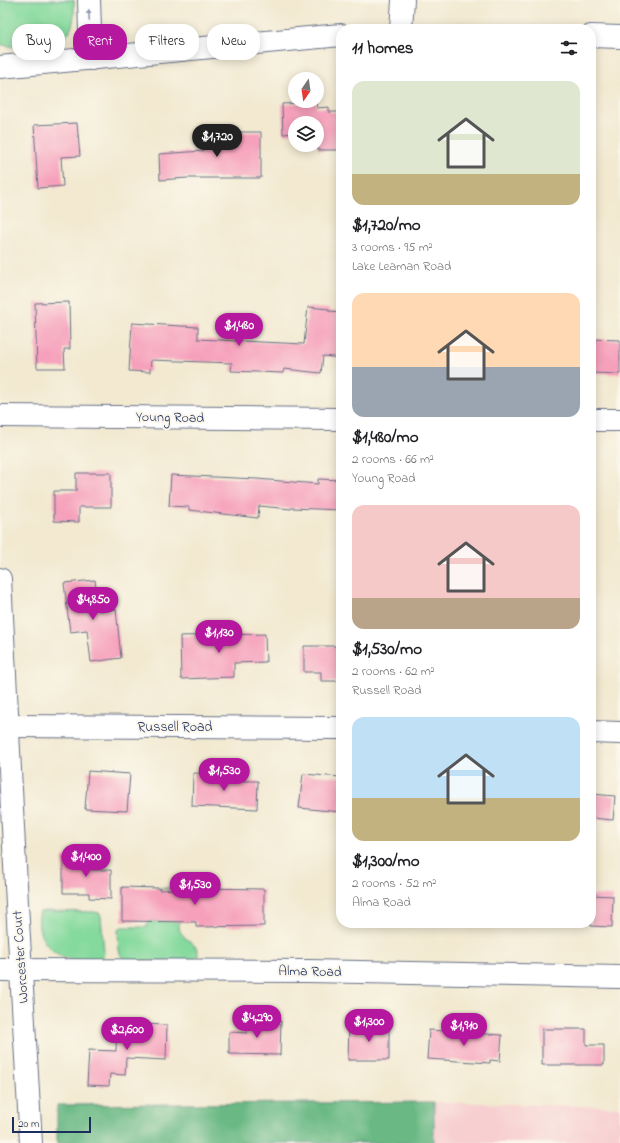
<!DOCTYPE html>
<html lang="en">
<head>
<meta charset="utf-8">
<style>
  body { margin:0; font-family:"Indie Flower",sans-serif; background:#f2f2f2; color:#202124; height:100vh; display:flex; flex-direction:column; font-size:15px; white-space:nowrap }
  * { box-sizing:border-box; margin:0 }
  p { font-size:13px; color:#757577 }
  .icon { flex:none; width:22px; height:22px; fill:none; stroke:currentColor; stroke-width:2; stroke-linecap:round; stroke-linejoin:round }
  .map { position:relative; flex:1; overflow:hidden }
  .side { position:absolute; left:336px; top:24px; width:260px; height:904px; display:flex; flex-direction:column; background:#fff; border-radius:16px; box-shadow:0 2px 10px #0003 }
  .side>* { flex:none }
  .hud { position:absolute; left:12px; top:24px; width:264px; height:36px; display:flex; gap:8px }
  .needle { width:26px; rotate:193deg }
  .tools { position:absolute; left:288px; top:72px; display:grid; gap:8px }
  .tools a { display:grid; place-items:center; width:36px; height:36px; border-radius:50%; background:#fff; box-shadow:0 2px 10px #0003; font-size:20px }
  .scale { position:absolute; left:12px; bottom:10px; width:79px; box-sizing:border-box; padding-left:4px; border:2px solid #1b2f5e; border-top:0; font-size:11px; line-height:14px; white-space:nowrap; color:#1b2f5e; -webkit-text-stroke:3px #fbf7ec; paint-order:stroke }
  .price { position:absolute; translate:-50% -34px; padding:0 9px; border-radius:14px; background:#b5179e; color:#fff; font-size:13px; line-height:26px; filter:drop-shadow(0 1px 2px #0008) }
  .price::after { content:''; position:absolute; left:50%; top:24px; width:12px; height:9px; margin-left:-6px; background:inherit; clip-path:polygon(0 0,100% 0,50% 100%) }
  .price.active { background:#222; color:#fff }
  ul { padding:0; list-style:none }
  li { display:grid; align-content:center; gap:8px; height:212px; padding:0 16px }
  li span { display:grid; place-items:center; height:124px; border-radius:12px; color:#555 }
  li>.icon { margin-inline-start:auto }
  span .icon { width:72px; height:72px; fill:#fffc; stroke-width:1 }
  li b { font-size:17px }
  h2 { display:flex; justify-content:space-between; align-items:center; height:48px; padding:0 16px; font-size:17px }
  .tag { padding:0 14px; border-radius:16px; background:#fff; box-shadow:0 2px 10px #0003; font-size:14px; line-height:36px }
  .tag.active { background:#b5179e; color:#fff }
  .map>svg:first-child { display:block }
  .built { fill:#f7cfd0 }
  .green { fill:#84d99c; stroke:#50847d }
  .forest { fill:#6bb984; stroke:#437471 }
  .building { fill:#f6a0bb }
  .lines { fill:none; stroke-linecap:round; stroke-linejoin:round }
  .minor-casing { stroke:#667086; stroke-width:24 }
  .minor { stroke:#fff; stroke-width:22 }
  .oneway { fill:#8d97ae }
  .labels { text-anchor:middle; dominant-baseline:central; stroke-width:4; stroke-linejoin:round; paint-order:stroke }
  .street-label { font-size:14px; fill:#1b2f5e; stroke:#fbf7ec }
</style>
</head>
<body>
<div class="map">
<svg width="620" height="1143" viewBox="0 0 620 1143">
  <rect width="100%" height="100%" fill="#fbf7ec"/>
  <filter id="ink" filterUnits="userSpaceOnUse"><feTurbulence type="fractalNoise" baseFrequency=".025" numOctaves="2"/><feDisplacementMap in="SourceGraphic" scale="8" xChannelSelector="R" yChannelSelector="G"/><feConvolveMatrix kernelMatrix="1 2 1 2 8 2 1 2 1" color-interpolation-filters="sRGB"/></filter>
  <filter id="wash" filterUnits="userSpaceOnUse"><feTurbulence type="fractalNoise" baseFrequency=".012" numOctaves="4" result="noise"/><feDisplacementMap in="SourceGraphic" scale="16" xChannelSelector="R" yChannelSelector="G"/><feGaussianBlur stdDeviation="0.9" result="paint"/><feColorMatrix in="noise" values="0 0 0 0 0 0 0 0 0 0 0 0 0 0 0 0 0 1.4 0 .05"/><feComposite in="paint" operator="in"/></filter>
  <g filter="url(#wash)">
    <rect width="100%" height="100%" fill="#f2e9d0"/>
    <polygon class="built" points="434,1102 620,1107 620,1143 434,1143"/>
    <g class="green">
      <path d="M0 0H74C75 18 74 36 55 43 37 45 17 50 0 44Z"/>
      <path d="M159 888H179V929C183 941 199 942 198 956L193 961H126C116 955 119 940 118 930L121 927H147L148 921 159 922Z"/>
      <path d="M48 911 94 912 99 913 101 916 104 953 102 960C93 960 82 961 73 960 51 956 33 935 40 912Z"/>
    </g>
    <polygon class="forest" points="434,1102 434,1143 57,1143 57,1105"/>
    <g id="blocks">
      <g class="building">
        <polygon points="316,102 317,108 329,107 329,112 341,112 341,150 318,150 317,123 295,123 295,133 283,134 282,104"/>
        <polygon points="77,123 80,156 61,157 63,186 38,188 34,125"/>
        <polygon points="203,132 261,132 261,178 187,178 160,180 159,154 203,151"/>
        <polygon points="69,302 70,349 64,349 65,368 37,368 35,303"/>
        <polygon points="308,307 329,309 329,311 341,312 341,358 323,356 321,373 284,369 283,373 231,371 232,363 151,360 150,372 129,371 132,323 198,327 198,339 304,344"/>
        <polygon points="591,339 620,340 620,374 591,373"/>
        <polygon points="76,473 111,473 111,507 79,507 79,522 54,521 54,491 76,491"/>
        <polygon points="171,475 257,479 318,484 318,479 341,480 341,510 292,508 291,509 259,506 258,518 189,510 189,507 169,506"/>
        <polygon points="95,580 99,611 116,609 121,658 91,662 87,630 70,632 64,583"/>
        <polygon points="265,634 266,662 234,663 234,677 181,679 180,636"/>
        <polygon points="304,646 341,646 341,681 321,681 321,672 304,672"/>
        <polygon points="88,771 130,774 127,811 85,809"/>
        <polygon points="193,773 240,775 240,781 258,781 257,809 192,806"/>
        <polygon points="303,774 341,777 341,812 299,808"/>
        <polygon points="591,794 615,796 613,820 591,818"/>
        <polygon points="63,857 93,857 92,870 111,870 111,899 89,898 89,893 63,893"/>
        <polygon points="122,887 159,888 159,890 198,888 264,889 264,926 196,927 196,922 122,921"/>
        <polygon points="591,895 613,896 612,927 591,926"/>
        <polygon points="247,1021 281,1021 280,1055 229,1054 229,1032 247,1033"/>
        <polygon points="117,1023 167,1025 166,1060 126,1058 125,1075 110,1074 109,1086 87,1085 89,1050 116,1051"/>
        <polygon points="349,1025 389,1026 389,1060 348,1060"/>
        <polygon points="542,1029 586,1029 586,1045 604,1045 604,1065 542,1065"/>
        <polygon points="429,1030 502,1035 500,1061 490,1060 490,1063 427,1059"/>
      </g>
    </g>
  </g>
  <g filter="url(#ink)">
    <use href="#blocks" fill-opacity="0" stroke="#667086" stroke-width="1"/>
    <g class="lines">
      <defs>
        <g id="minor">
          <polyline points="89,0 91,59"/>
          <polyline points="401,29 403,0"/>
          <polyline points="591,36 620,37"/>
          <polyline points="0,67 341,35"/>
          <polyline points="0,416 341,419"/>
          <polyline points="591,420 620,420"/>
          <polyline points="0,579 17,904 31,1143"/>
          <polyline points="8,726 341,728"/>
          <polyline points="591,732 620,733"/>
          <polyline points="0,970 308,971 620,977"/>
        </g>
      </defs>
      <use href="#minor" class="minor-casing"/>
      <use href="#minor" class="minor"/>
    </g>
    <defs><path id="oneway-solid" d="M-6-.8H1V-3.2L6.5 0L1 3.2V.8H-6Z"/></defs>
    <use class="oneway" href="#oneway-solid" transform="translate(89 15) rotate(-92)"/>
  </g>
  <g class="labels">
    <g class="street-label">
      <text transform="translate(170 418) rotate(1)">Young Road</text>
      <text x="175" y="727">Russell Road</text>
      <text transform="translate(21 957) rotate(-94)">Worcester Court</text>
      <text transform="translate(310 972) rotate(1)">Alma Road</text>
    </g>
  </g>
</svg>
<div class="tools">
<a><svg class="needle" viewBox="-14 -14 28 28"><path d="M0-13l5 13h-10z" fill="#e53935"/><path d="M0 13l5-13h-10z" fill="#757577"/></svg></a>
<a><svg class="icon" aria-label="layers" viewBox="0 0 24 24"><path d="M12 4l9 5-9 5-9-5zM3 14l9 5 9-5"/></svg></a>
</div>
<div class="scale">20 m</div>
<b class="price active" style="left:217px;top:158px">$1,720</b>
<b class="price" style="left:239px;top:347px">$1,480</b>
<b class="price" style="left:93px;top:621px">$4,850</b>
<b class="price" style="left:219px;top:654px">$1,130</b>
<b class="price" style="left:224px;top:792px">$1,530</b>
<b class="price" style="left:86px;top:878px">$1,400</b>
<b class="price" style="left:195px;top:906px">$1,530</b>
<b class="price" style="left:257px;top:1039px">$4,290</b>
<b class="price" style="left:369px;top:1043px">$1,300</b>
<b class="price" style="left:464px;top:1047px">$1,910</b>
<b class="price" style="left:127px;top:1051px">$2,600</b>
<div class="hud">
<a class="tag">Buy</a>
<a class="tag active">Rent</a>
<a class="tag">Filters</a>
<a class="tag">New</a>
</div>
<section class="side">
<h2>11 homes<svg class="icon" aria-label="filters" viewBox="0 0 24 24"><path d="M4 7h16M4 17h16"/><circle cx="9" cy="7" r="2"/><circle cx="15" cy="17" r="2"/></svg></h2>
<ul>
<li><span style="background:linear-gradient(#dfe7d0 75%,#c2b280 0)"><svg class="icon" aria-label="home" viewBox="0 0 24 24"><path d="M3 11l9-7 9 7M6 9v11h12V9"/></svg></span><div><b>$1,720/mo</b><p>3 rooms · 95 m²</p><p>Lake Leaman Road</p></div></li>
<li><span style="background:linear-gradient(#ffd9b3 60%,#9aa5b1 0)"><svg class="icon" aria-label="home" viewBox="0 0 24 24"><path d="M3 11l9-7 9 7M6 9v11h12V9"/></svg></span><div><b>$1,480/mo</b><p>2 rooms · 66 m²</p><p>Young Road</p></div></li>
<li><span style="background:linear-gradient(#f6c9c9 75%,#b9a48a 0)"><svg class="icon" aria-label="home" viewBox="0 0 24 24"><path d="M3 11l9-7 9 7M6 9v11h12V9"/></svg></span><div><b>$1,530/mo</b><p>2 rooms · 62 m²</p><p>Russell Road</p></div></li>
<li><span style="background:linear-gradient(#bfe0f5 65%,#c2b280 0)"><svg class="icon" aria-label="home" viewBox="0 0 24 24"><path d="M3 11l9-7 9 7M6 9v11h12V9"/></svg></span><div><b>$1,300/mo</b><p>2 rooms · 52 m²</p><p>Alma Road</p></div></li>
</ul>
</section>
</div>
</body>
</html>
